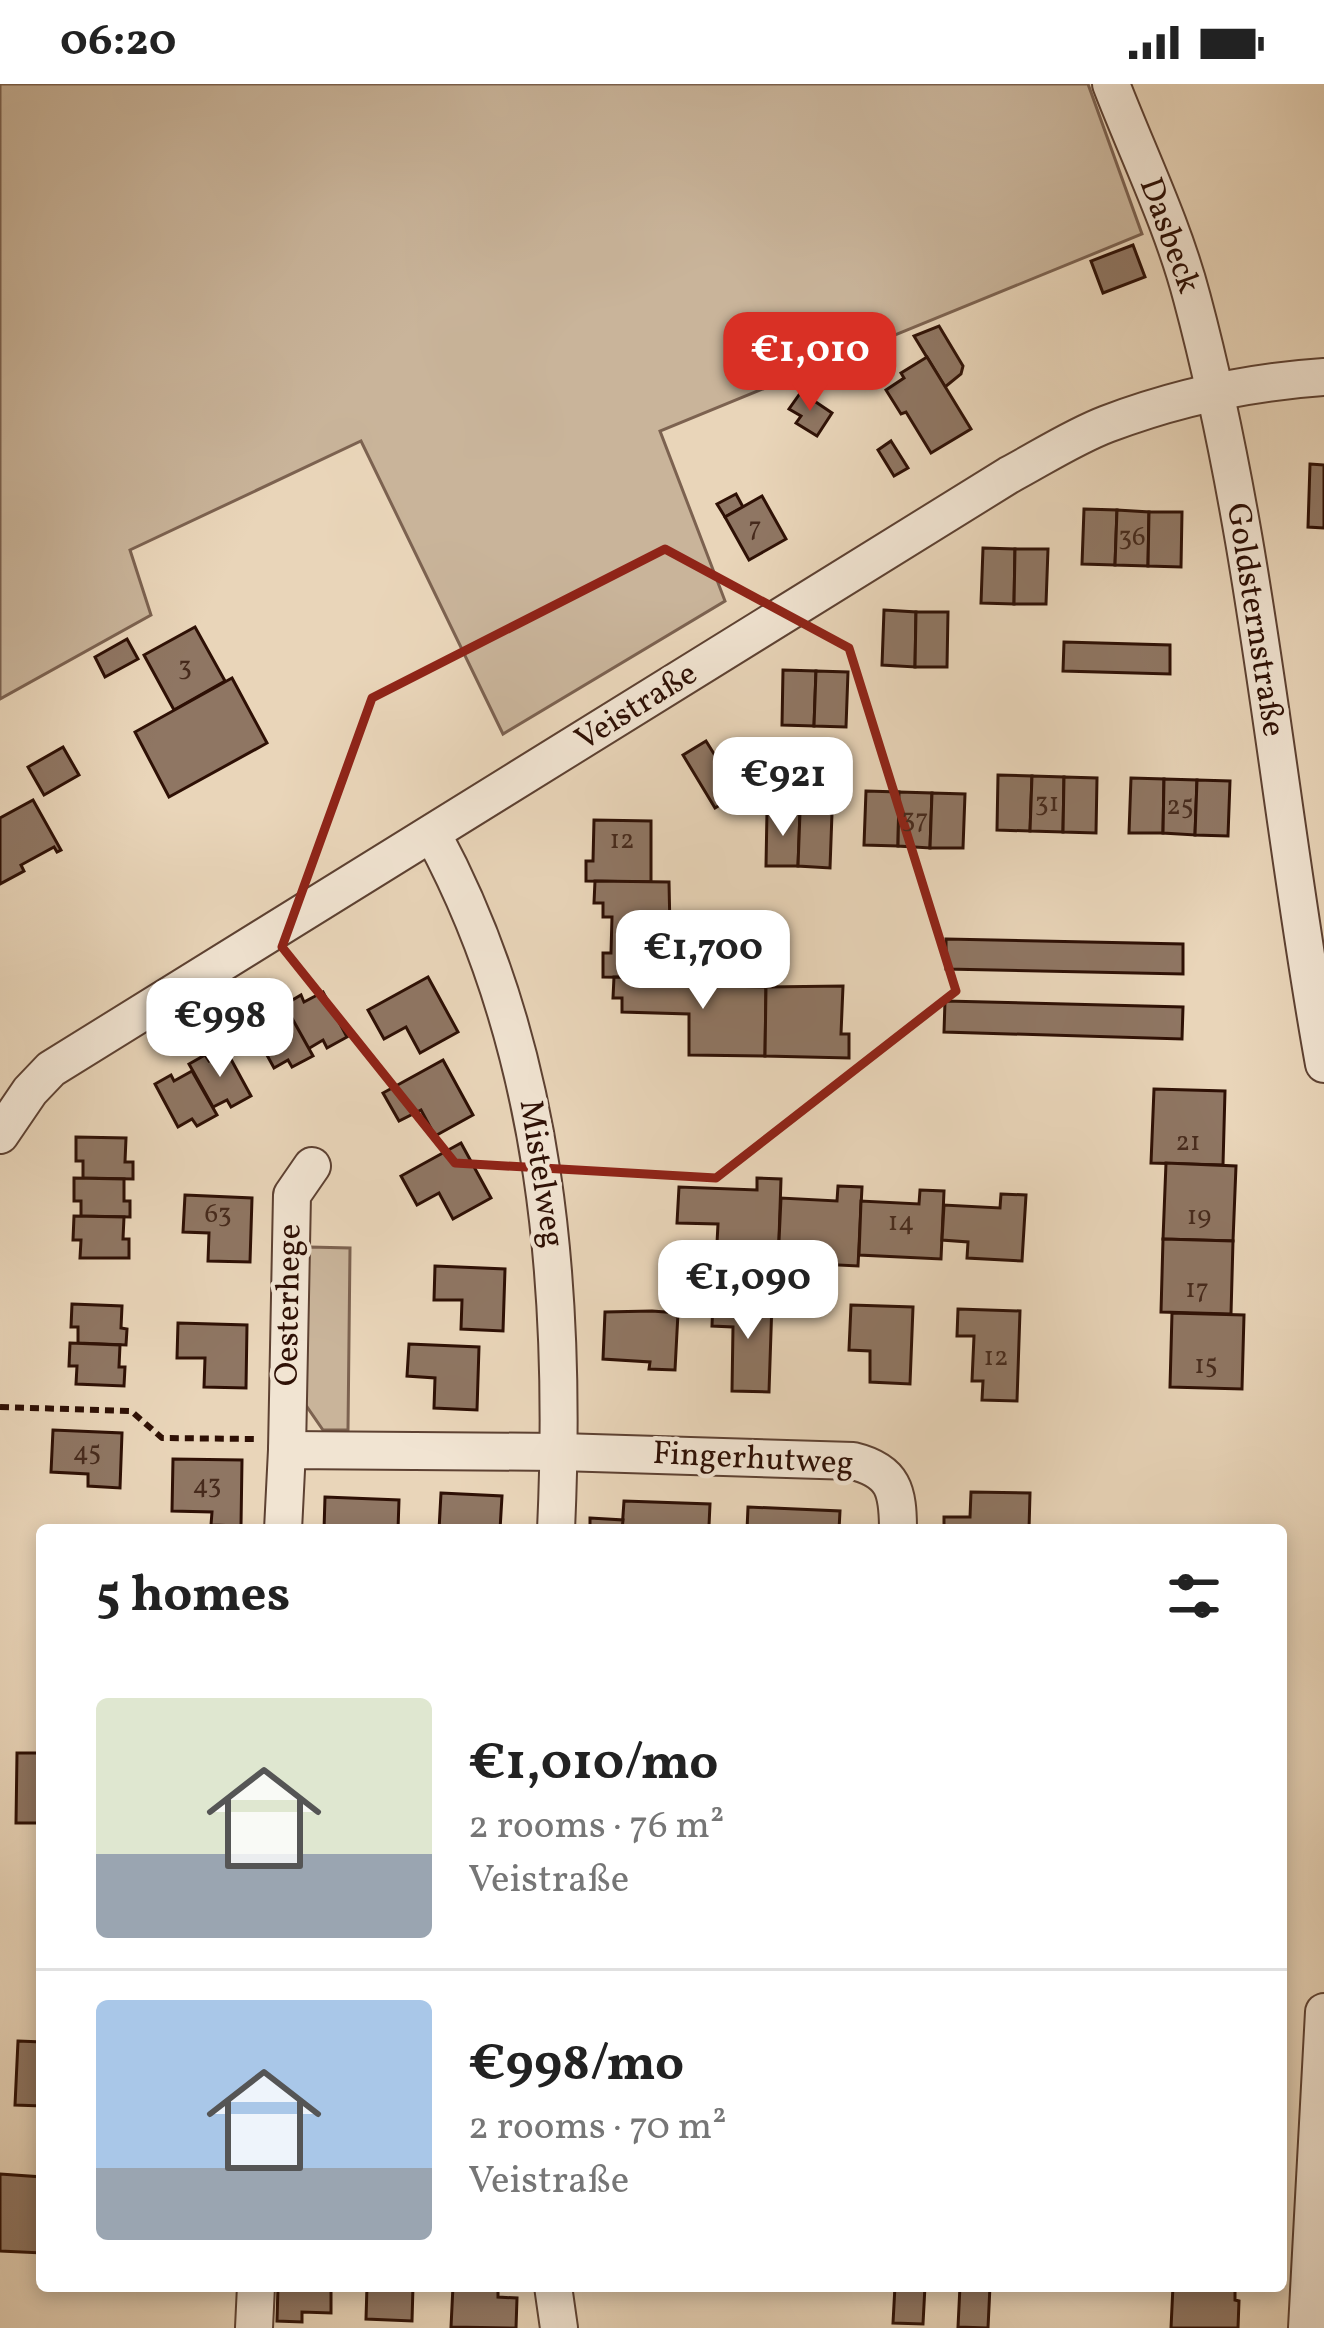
<!DOCTYPE html>
<html lang="en">
<head>
<meta charset="utf-8">
<style>
  body { margin:0; font-family:Vollkorn,serif; background:#f2f2f2; color:#222; height:100vh; display:flex; flex-direction:column; font-size:45px; white-space:nowrap }
  * { box-sizing:border-box; margin:0 }
  p { font-size:39px; color:#767676 }
  .icon { flex:none; width:66px; height:66px; fill:none; stroke:currentColor; stroke-width:2; stroke-linecap:round; stroke-linejoin:round }
  .map { position:relative; flex:1; overflow:hidden }
  .panel { position:absolute; left:36px; top:1440px; width:1251px; height:768px; display:flex; flex-direction:column; background:#fff; border-radius:12px; box-shadow:0 6px 18px #0003 }
  .panel>* { flex:none }
  .price { position:absolute; translate:-50% -102px; padding:0 27px; border-radius:24px; background:#fff; color:#222; font-size:39px; line-height:78px; filter:drop-shadow(0 3px 6px #0008) }
  .price::after { content:''; position:absolute; left:50%; top:72px; width:36px; height:27px; margin-left:-18px; background:inherit; clip-path:polygon(0 0,100% 0,50% 100%) }
  .price.on { background:#d93025; color:#fff }
  ul { padding:0; list-style:none }
  li { display:flex; align-items:center; gap:36px; height:300px; padding:0 60px }
  li+li { border-top:3px solid #e0e0e0 }
  li span { display:grid; place-items:center; flex:none; width:336px; height:240px; border-radius:12px; color:#555 }
  li>.icon { margin-inline-start:auto }
  span .icon { width:144px; height:144px; fill:#fffc; stroke-width:1 }
  li b { font-size:51px }
  h2 { display:flex; justify-content:space-between; align-items:center; height:144px; padding:0 60px; font-size:51px }
  .status { display:flex; justify-content:space-between; align-items:center; height:84px; padding:0 60px; background:#fff; direction:ltr }
  .status svg { height:33px; fill:currentColor }
  .map>svg:first-child { display:block }
  .green { fill:#c9b49a; stroke:#7c6250; stroke-width:3 }
  .building { fill:#8f7663; stroke:#2e1005; stroke-width:3 }
  .lines { fill:none; stroke-linecap:round; stroke-linejoin:round }
  .minor-casing { stroke:#5d4132; stroke-width:40 }
  .path { stroke:#2e1005; stroke-width:6; stroke-dasharray:9 6; stroke-linecap:butt }
  .minor { stroke:#f1e4d2; stroke-width:36 }
  .marked { fill:none; stroke:#8f2418; stroke-width:9; stroke-linejoin:round }
  .labels { text-anchor:middle; dominant-baseline:central; stroke-width:9; stroke-linejoin:round; paint-order:stroke }
  .number-label { font-size:27px; fill:#462a1c }
  .street-label { font-size:33px; fill:#2e1005; stroke:#f1e4d2 }
</style>
</head>
<body>
<div class="status"><b>06:20</b><svg viewBox="0 0 49 12"><path d="M0 12V9h3v3zM5 12V6h3v6zM10 12V3h3v9zM15 12V0h3v12zM26 1h20v11H26zM47 4h2v5h-2z"/></svg></div>
<div class="map">
<svg width="1324" height="2244" viewBox="0 0 1324 2244">
  <rect width="100%" height="100%" fill="#e9d5b9"/>
  <filter id="stains"><feTurbulence type="fractalNoise" baseFrequency=".00167" numOctaves="4"/><feColorMatrix values="0 0 0 0 .2 0 0 0 0 .09 0 0 0 0 .02 0 0 0 .5 -.17"/></filter>
  <radialGradient id="worn" r=".72"><stop offset=".6" stop-color="#630" stop-opacity="0"/><stop offset="1" stop-color="#630" stop-opacity=".3"/></radialGradient>
  <g class="green">
    <polygon points="0,0 1088,0 1142,150 660,347 725,517 503,650 361,357 130,466 151,531 0,615"/>
    <polygon points="309,1163 350,1164 348,1346 323,1346 303,1317"/>
  </g>
  <g class="building">
    <polygon points="1133,161 1145,193 1103,209 1091,177"/>
    <polygon points="939,242 963,282 961,290 945,303 914,252"/>
    <polygon points="927,273 971,345 931,369 906,328 901,330 886,306 904,294 901,289"/>
    <polygon points="801,308 832,329 817,352 796,339 801,332 789,325"/>
    <polygon points="891,357 908,384 894,392 878,366"/>
    <polygon points="1310,380 1324,381 1324,444 1308,443"/>
    <polygon points="736,410 743,423 725,433 717,420"/>
    <polygon points="762,412 786,455 749,476 725,433"/>
    <polygon points="1084,425 1117,426 1115,481 1082,480"/>
    <polygon points="1117,426 1149,428 1148,482 1115,481"/>
    <polygon points="1149,428 1182,428 1181,483 1148,482"/>
    <polygon points="983,464 1015,465 1014,520 981,519"/>
    <polygon points="1015,465 1048,465 1046,520 1014,520"/>
    <polygon points="884,526 916,528 915,583 882,581"/>
    <polygon points="916,528 948,528 947,583 915,583"/>
    <polygon points="195,543 225,597 174,626 144,571"/>
    <polygon points="127,555 138,575 105,593 95,573"/>
    <polygon points="1064,558 1170,561 1170,590 1063,587"/>
    <polygon points="783,586 816,587 814,642 782,641"/>
    <polygon points="816,587 848,588 846,643 814,642"/>
    <polygon points="232,594 267,659 169,713 135,648"/>
    <polygon points="706,657 739,710 715,724 683,671"/>
    <polygon points="63,663 79,691 44,711 28,683"/>
    <polygon points="998,691 1032,692 1030,747 997,746"/>
    <polygon points="1032,692 1064,693 1063,748 1030,747"/>
    <polygon points="1064,693 1097,694 1096,749 1063,748"/>
    <polygon points="1131,694 1164,695 1163,749 1129,749"/>
    <polygon points="1164,695 1197,696 1195,751 1163,749"/>
    <polygon points="1197,696 1230,697 1228,752 1195,751"/>
    <polygon points="866,707 899,708 898,762 864,761"/>
    <polygon points="899,708 932,709 930,764 898,762"/>
    <polygon points="932,709 965,710 963,764 930,764"/>
    <polygon points="33,716 61,766 57,768 54,763 21,781 24,787 0,800 0,734"/>
    <polygon points="767,727 800,728 798,782 766,782"/>
    <polygon points="800,728 832,729 830,784 798,782"/>
    <polygon points="594,736 651,737 651,798 586,797 586,777 593,777"/>
    <polygon points="595,797 669,798 671,894 603,893 603,869 611,869 612,833 603,833 603,819 594,819"/>
    <polygon points="946,855 1183,860 1183,890 946,885"/>
    <polygon points="428,893 458,948 420,969 406,943 384,955 368,926"/>
    <polygon points="614,893 689,894 689,901 766,903 765,972 689,971 689,930 622,928 622,914 613,914"/>
    <polygon points="843,902 841,950 849,950 849,974 765,972 766,903"/>
    <polygon points="323,908 347,953 327,964 323,956 308,965 284,921 301,911 304,918"/>
    <polygon points="945,917 1183,923 1182,955 944,948"/>
    <polygon points="288,927 313,972 292,983 288,976 274,984 250,940 266,932 270,937"/>
    <polygon points="227,968 251,1012 231,1023 227,1016 213,1023 189,980 205,971 209,977"/>
    <polygon points="443,976 473,1031 435,1052 421,1026 399,1037 383,1009"/>
    <polygon points="192,987 217,1031 197,1042 192,1035 178,1043 155,1000 171,991 174,997"/>
    <polygon points="1154,1005 1225,1007 1223,1081 1151,1079"/>
    <polygon points="76,1053 126,1054 125,1078 133,1078 133,1095 83,1094 83,1077 76,1077"/>
    <polygon points="461,1059 491,1114 453,1135 439,1109 417,1121 401,1092"/>
    <polygon points="1166,1079 1236,1082 1233,1157 1163,1155"/>
    <polygon points="74,1094 124,1095 124,1117 130,1117 130,1133 81,1132 81,1117 74,1117"/>
    <polygon points="757,1094 781,1095 778,1185 753,1184 754,1161 717,1159 718,1140 677,1139 679,1103 757,1106"/>
    <polygon points="838,1102 862,1103 858,1182 778,1178 781,1114 837,1117"/>
    <polygon points="920,1106 944,1107 941,1175 859,1171 861,1117 919,1120"/>
    <polygon points="1001,1110 1026,1111 1022,1177 967,1174 968,1158 942,1156 944,1121 1000,1124"/>
    <polygon points="185,1111 252,1114 250,1178 208,1177 209,1149 183,1148"/>
    <polygon points="74,1132 124,1133 123,1155 129,1155 129,1174 80,1174 81,1156 73,1156"/>
    <polygon points="1163,1155 1233,1157 1231,1230 1161,1228"/>
    <polygon points="435,1182 505,1185 503,1247 461,1245 462,1216 434,1216"/>
    <polygon points="713,1216 772,1218 769,1308 732,1307 733,1243 712,1242"/>
    <polygon points="72,1220 122,1222 121,1244 127,1245 126,1261 78,1259 78,1243 71,1243"/>
    <polygon points="851,1221 913,1223 910,1300 870,1298 870,1267 849,1266"/>
    <polygon points="958,1225 1020,1227 1017,1317 982,1316 983,1297 972,1297 974,1252 957,1252"/>
    <polygon points="652,1227 678,1229 675,1286 649,1285 650,1278 603,1275 605,1228"/>
    <polygon points="1172,1229 1244,1231 1242,1305 1170,1303"/>
    <polygon points="178,1239 247,1241 246,1304 204,1303 205,1274 177,1274"/>
    <polygon points="70,1259 120,1261 119,1283 125,1283 124,1302 76,1300 77,1282 69,1282"/>
    <polygon points="409,1260 479,1263 477,1326 434,1324 435,1294 407,1292"/>
    <polygon points="53,1346 122,1349 120,1404 88,1402 88,1390 51,1388"/>
    <polygon points="173,1375 242,1376 241,1442 211,1441 212,1428 172,1427"/>
    <polygon points="971,1408 1030,1409 1029,1446 944,1446 944,1433 970,1433"/>
    <polygon points="441,1409 502,1412 500,1446 439,1446"/>
    <polygon points="325,1413 399,1416 398,1446 324,1446"/>
    <polygon points="624,1417 710,1420 709,1442 727,1442 727,1446 622,1446"/>
    <polygon points="748,1423 840,1427 839,1446 747,1446"/>
    <polygon points="590,1434 623,1436 622,1446 590,1446"/>
    <polygon points="17,1669 42,1669 42,1739 16,1739"/>
    <polygon points="18,1957 42,1958 42,2022 15,2021"/>
    <polygon points="0,2090 42,2093 42,2169 0,2167"/>
    <polygon points="278,2202 331,2202 331,2229 302,2228 302,2238 277,2237"/>
    <polygon points="367,2202 413,2202 412,2237 366,2235"/>
    <polygon points="453,2202 498,2202 498,2213 517,2214 516,2244 451,2243"/>
    <polygon points="895,2202 925,2202 923,2240 893,2239"/>
    <polygon points="960,2202 990,2202 988,2244 958,2243"/>
    <polygon points="1173,2202 1240,2202 1235,2204 1235,2216 1239,2217 1238,2244 1171,2244"/>
  </g>
  <g class="lines">
    <defs>
      <g id="minor">
        <path d="M1111 0C1138 70 1173 141 1192 214 1259 464 1278 726 1324 980"/>
        <path d="M433 751C548 964 567 1208 556 1446"/>
        <path d="M0 1051 30 1007 51 985 1009 391C1041 374 1073 353 1107 340 1178 313 1249 298 1324 293"/>
        <polyline points="287,1366 292,1111 312,1082"/>
        <path d="M283 1446 287 1366 560 1368 853 1377C894 1387 898 1407 898 1446"/>
        <polyline points="553,2202 559,2244"/>
        <polyline points="254,2244 256,2202"/>
        <polyline points="1307,2244 1324,1928"/>
      </g>
    </defs>
    <use href="#minor" class="minor-casing"/>
    <polyline class="path" points="0,1323 131,1327 162,1354 256,1355"/>
    <use href="#minor" class="minor"/>
  </g>
  <path class="marked" d="M665 465 849 564 956 907 716 1094 455 1079 282 863 372 614Z"/>
  <g class="labels">
    <g class="number-label">
      <text x="755" y="444">7</text>
      <text x="1132" y="454">36</text>
      <text x="185" y="584">3</text>
      <text x="1047" y="720">31</text>
      <text x="1180" y="723">25</text>
      <text x="915" y="736">37</text>
      <text x="622" y="757">12</text>
      <text x="1188" y="1059">21</text>
      <text x="218" y="1131">63</text>
      <text x="1199" y="1133">19</text>
      <text x="901" y="1139">14</text>
      <text x="1197" y="1206">17</text>
      <text x="996" y="1274">12</text>
      <text x="1206" y="1282">15</text>
      <text x="87" y="1369">45</text>
      <text x="207" y="1402">43</text>
    </g>
    <g class="street-label">
      <text transform="translate(1168 152) rotate(70)">Dasbeck</text>
      <text transform="translate(1254 536) rotate(81)">Goldsternstraße</text>
      <text transform="translate(637 624) rotate(-32)">Veistraße</text>
      <text transform="translate(540 1090) rotate(81)">Mistelweg</text>
      <text transform="translate(290 1221) rotate(-89)">Oesterhege</text>
      <text transform="translate(753 1376) rotate(3)">Fingerhutweg</text>
    </g>
  </g>
  <rect width="100%" height="100%" filter="url(#stains)"/>
  <rect width="100%" height="100%" fill="url(#worn)"/>
</svg>
<b class="price on" style="left:810px;top:330px">€1,010</b>
<b class="price" style="left:783px;top:755px">€921</b>
<b class="price" style="left:703px;top:928px">€1,700</b>
<b class="price" style="left:220px;top:996px">€998</b>
<b class="price" style="left:748px;top:1258px">€1,090</b>
<section class="panel">
<h2>5 homes<svg class="icon" aria-label="filters" viewBox="0 0 24 24"><path d="M4 7h16M4 17h16"/><circle cx="9" cy="7" r="2"/><circle cx="15" cy="17" r="2"/></svg></h2>
<ul>
<li><span style="background:linear-gradient(#dfe7d0 65%,#9aa5b1 0)"><svg class="icon" aria-label="home" viewBox="0 0 24 24"><path d="M3 11l9-7 9 7M6 9v11h12V9"/></svg></span><div><b>€1,010/mo</b><p>2 rooms · 76 m²</p><p>Veistraße</p></div></li>
<li><span style="background:linear-gradient(#a9c7e8 70%,#9aa5b1 0)"><svg class="icon" aria-label="home" viewBox="0 0 24 24"><path d="M3 11l9-7 9 7M6 9v11h12V9"/></svg></span><div><b>€998/mo</b><p>2 rooms · 70 m²</p><p>Veistraße</p></div></li>
</ul>
</section>
</div>
</body>
</html>
